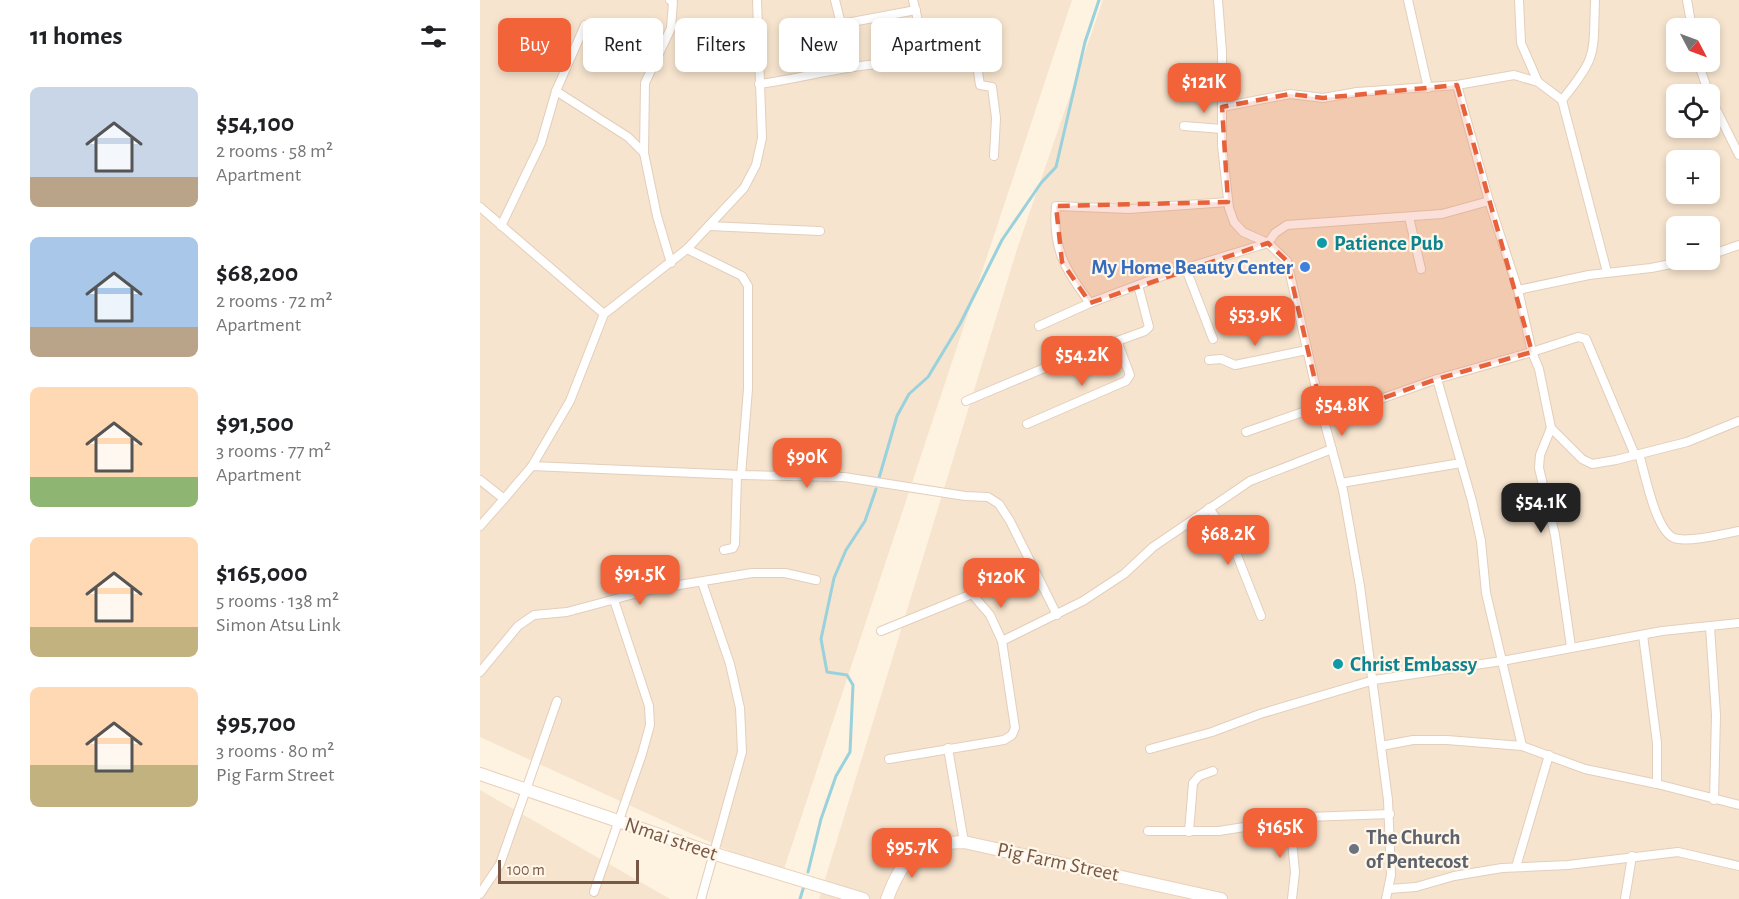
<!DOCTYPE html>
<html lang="en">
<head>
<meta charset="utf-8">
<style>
  body { margin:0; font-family:"Alegreya Sans",sans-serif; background:#f2f2f2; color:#202124; height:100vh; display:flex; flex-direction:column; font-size:22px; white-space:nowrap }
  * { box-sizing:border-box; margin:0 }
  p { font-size:20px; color:#757577 }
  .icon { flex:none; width:33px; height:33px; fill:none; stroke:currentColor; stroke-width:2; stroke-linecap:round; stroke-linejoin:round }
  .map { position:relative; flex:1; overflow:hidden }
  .sheet { display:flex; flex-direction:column; background:#fff; width:480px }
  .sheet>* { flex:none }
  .top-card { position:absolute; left:18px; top:18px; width:570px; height:54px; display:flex; gap:12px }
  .needle { width:39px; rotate:131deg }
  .controls { position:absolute; left:1186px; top:18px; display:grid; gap:12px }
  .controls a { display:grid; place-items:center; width:54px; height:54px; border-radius:9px; background:#fff; box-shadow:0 3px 9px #0003; font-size:30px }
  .scale { position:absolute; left:18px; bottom:15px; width:141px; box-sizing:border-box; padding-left:6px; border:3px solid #775745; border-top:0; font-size:16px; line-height:21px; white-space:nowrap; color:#775745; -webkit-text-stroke:4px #fff6e8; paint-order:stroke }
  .price { position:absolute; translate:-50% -51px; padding:0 14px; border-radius:12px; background:#f3633a; color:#fff; font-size:20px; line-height:39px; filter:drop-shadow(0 2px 3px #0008) }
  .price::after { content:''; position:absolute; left:50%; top:36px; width:18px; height:14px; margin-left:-9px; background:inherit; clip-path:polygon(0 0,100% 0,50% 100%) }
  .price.active { background:#222; color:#fff }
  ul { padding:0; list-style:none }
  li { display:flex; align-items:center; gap:18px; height:150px; padding:0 30px }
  li span { display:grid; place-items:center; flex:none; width:168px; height:120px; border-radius:9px; color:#555 }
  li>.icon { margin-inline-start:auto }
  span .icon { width:72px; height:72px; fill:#fffc; stroke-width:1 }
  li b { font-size:26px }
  h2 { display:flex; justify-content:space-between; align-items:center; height:72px; padding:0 30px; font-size:26px }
  .pill { padding:0 21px; border-radius:9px; background:#fff; box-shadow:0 3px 9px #0003; font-size:21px; line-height:54px }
  .pill.active { background:#f3633a; color:#fff }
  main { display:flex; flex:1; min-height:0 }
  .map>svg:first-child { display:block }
  .residential { fill:#f6e4ce; fill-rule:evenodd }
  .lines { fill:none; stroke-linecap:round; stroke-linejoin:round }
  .stream { stroke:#99d1dc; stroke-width:3 }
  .street-casing { stroke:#e3cebb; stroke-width:10 }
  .secondary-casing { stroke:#ebd1bb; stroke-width:14 }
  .street { stroke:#fff; stroke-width:8 }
  .secondary { stroke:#fff; stroke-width:12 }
  .marked { fill:#e7623b; fill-opacity:0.2; stroke:#e7623b; stroke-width:4.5; stroke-dasharray:12 8; stroke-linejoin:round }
  .culture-dot { fill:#0f9aa8; stroke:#fff6e8; stroke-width:2 }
  .shop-dot { fill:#3f7fe0; stroke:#fff6e8; stroke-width:2 }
  .worship-dot { fill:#6b7280; stroke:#fff6e8; stroke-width:2 }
  .labels { text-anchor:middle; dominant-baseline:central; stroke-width:4.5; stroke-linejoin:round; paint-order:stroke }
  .culture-label { font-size:21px; font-weight:bold; fill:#0d838f; stroke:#fff6e8; text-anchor:start }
  .shop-label { font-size:21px; font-weight:bold; fill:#366cbe; stroke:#fff6e8; text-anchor:end }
  .worship-label { font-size:21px; font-weight:bold; fill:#5b616d; stroke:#fff6e8; text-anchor:start }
  .street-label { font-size:21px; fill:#775745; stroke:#fff6e8 }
</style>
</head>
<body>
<main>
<section class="sheet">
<h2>11 homes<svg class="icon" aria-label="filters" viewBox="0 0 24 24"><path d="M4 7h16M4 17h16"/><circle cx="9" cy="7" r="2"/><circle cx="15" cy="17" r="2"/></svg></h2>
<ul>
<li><span style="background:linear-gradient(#c9d6e8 75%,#b9a48a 0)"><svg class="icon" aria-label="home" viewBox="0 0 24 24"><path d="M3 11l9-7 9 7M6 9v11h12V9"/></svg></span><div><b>$54,100</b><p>2 rooms · 58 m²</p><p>Apartment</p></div></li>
<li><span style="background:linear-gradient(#a9c7e8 75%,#b9a48a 0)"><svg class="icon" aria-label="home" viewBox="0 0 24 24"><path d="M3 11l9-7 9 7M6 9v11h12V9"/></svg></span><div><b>$68,200</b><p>2 rooms · 72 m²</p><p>Apartment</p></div></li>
<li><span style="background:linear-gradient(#ffd9b3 75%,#8fb573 0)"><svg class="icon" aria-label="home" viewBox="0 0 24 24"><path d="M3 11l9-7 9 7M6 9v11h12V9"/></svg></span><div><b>$91,500</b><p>3 rooms · 77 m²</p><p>Apartment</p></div></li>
<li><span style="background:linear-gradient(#ffd9b3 75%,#c2b280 0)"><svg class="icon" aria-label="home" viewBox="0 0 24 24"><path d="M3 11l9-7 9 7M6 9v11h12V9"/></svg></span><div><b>$165,000</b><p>5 rooms · 138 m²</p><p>Simon Atsu Link</p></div></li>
<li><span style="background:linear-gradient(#ffd9b3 65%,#c2b280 0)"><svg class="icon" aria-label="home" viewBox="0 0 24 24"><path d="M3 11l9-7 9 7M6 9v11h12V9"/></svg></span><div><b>$95,700</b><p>3 rooms · 80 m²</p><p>Pig Farm Street</p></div></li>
</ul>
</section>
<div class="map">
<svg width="1259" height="899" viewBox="0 0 1259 899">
  <rect width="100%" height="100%" fill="#fef2e0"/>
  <g class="residential">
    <polygon points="0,0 592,0 302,875 0,737"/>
    <path d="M623 0H1259V899H339L538 246ZM1197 28H1230V62H1197ZM1197 94H1230V128H1197ZM1197 160H1230V194H1197ZM1197 226H1230V260H1197Z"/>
    <polygon points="0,790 190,899 0,899"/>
  </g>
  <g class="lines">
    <g class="stream">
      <polyline points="399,478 417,416 429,394 448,377 480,324 522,240 561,183 576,167 605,42 619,0"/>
      <polyline points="328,872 341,819 356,776 370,752 373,685 367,675 347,672 341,639 354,578 366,550 385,521 396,489"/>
      <polyline points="320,899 324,886"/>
    </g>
    <defs>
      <g id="street">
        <polyline points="355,0 361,24 436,10"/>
        <polyline points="433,0 443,41 492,31 500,85 512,87 516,118 514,156"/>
        <polyline points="738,0 742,52 742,146 749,208 754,222 763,232 788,243 807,261 840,406 863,490 880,586 908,800 911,875 906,899"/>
        <polyline points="928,0 948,88"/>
        <polyline points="1039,0 1041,43 1058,82"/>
        <polyline points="1207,0 1212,28"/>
        <polyline points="1218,62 1229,94"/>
        <path d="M279 84C319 79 358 67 399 64"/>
        <polyline points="977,85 1009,201 1038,290 1052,352 1098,337 1106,339 1155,455"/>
        <polyline points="76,91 148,137 164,153 177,216 191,263"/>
        <polyline points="1230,97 1259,155"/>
        <path d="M1082 100C1118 56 1113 55 1115 0"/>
        <polyline points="742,107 810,94 843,98 877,92 977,85 1034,75 1058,82 1082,100 1127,272"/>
        <polyline points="704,126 742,129"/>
        <polyline points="164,153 165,83 191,28 193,2 190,0"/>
        <polyline points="0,207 124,314"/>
        <polyline points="929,217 941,269"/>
        <polyline points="21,226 61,143 76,91 105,25"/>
        <polyline points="229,226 340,231"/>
        <polyline points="207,249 262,276 268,286 268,389 261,475"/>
        <polyline points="1230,255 1259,245"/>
        <polyline points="706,269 733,339"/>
        <polyline points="1038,290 1109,275 1171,268 1211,260"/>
        <path d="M610 303C586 271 572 249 576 206L649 209 748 202"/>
        <polyline points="559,326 610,303 690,273 788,243 795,233 807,225 962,214 1009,201"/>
        <polyline points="729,360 741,359 755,365 827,350"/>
        <polyline points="957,379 992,501 1001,541 1006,593 1042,746"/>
        <polyline points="486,401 574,364 665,331 669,327 658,285"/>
        <polyline points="844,419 957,379 1052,352 1059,369 1071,428 1102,459 1112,464 1136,460 1207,442 1259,421"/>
        <polyline points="547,424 646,381 650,375 637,341"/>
        <polyline points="1071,428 1060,455 1059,468 1075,535 1091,647"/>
        <polyline points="766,432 840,406"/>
        <path d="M1159 454C1165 473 1175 530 1194 538 1207 543 1244 534 1259 531"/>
        <polyline points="52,466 90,401 124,314 207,249 264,188 276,165 282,138 277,0"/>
        <polyline points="0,480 24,499 0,526"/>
        <polyline points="861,483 981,463"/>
        <polyline points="24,499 52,466 261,475 364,477 485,496 508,497 519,504 530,521 577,615"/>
        <polyline points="729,508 751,540 781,616"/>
        <polyline points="244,550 253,548 255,544 257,475"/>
        <polyline points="1230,627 1236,715 1234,800"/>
        <polyline points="401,631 492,594 551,565"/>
        <polyline points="1163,635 1177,743 1177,784"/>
        <polyline points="522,641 603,601 644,574 673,547 770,481 852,449"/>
        <polyline points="0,672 38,626 54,615 87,612 169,590 272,573 305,573 336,580"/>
        <polyline points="901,746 933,740 967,740 1042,746 1105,769 1177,784 1259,805"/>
        <polyline points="468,748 484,842"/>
        <polyline points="670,749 732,732 780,714 894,680 1022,661 1182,631 1259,623"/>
        <polyline points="409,759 524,740 532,735 535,728 522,641 510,615 492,594"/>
        <polyline points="810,820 815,872 812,899"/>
        <polyline points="668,831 739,831 828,817 910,814"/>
        <polyline points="709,832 713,783 719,776 733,771"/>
        <polyline points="1036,867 1069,755"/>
        <polyline points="909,889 936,887 974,876 1022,868 1088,865 1198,852 1259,866"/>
        <polyline points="114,892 162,754 170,725 169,706 134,600"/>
        <polyline points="0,894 20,864 77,701"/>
        <polyline points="221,899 262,752 260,708 250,664 222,582"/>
        <polyline points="1145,899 1152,856"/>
      </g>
      <g id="secondary">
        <polyline points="0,774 232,853 383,899"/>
        <path d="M407 899C423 856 438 843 484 842L741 899"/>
      </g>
    </defs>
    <use href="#street" class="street-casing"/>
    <use href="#secondary" class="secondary-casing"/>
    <use href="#street" class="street"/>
    <use href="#secondary" class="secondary"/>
  </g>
  <path class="marked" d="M977 85 1052 352 957 379 844 419 807 261 788 243 610 303 582 262 576 206 748 202 742 107 810 94 843 98Z"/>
  <g class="culture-dot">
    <circle cx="842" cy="243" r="6"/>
    <circle cx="858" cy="664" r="6"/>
  </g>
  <circle class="shop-dot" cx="825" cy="267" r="6"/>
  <circle class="worship-dot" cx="874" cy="849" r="6"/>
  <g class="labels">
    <g class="culture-label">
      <text x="854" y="243">Patience Pub</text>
      <text x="870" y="664">Christ Embassy</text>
    </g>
    <g class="shop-label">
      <text x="813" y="267">My Home Beauty Center</text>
    </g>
    <g class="worship-label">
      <text x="886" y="837">The Church<tspan x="886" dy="24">of Pentecost</tspan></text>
    </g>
    <g class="street-label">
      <text transform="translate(191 839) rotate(19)">Nmai street</text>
      <text transform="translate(578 862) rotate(12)">Pig Farm Street</text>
    </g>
  </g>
</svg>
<div class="controls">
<a><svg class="needle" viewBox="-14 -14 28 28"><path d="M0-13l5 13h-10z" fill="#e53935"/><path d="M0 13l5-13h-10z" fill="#757577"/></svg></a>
<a><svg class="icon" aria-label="locate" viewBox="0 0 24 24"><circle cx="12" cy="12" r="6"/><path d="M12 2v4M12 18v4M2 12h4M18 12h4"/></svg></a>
<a>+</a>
<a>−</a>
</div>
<div class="scale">100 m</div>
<b class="price" style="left:724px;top:114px">$121K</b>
<b class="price" style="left:775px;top:347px">$53.9K</b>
<b class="price" style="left:602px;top:387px">$54.2K</b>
<b class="price" style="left:862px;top:437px">$54.8K</b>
<b class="price" style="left:327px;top:489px">$90K</b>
<b class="price active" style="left:1061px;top:534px">$54.1K</b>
<b class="price" style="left:748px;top:566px">$68.2K</b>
<b class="price" style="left:160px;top:606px">$91.5K</b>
<b class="price" style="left:521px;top:609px">$120K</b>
<b class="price" style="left:800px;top:859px">$165K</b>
<b class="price" style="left:432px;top:879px">$95.7K</b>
<div class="top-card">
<a class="pill active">Buy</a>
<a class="pill">Rent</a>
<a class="pill">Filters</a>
<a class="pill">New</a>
<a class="pill">Apartment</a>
</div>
</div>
</main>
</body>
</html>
